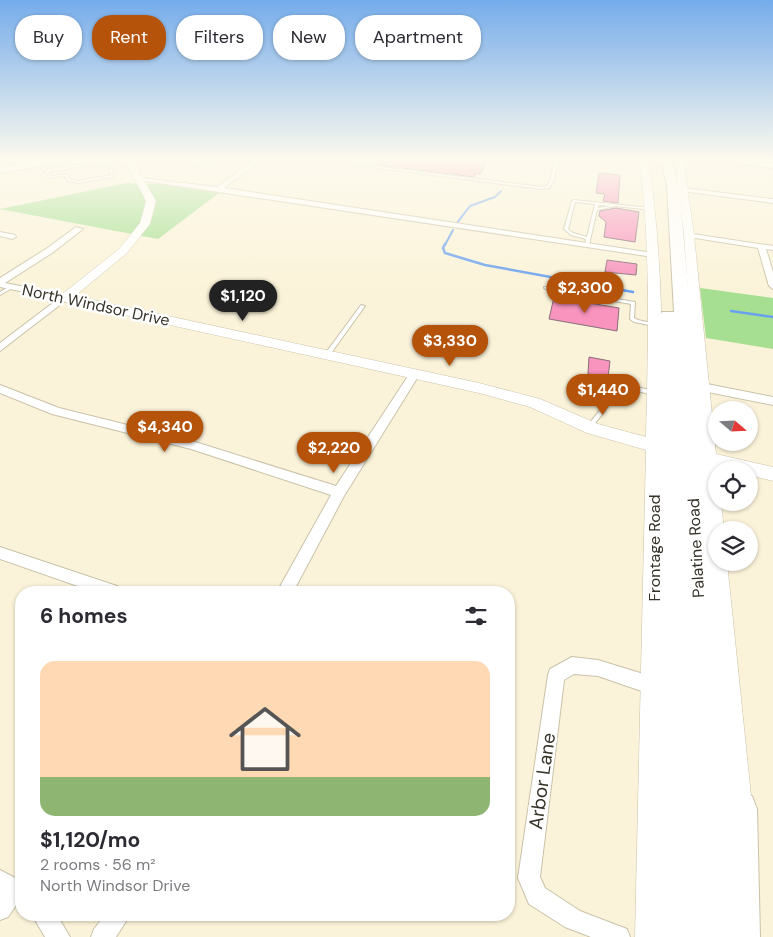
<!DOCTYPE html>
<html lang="en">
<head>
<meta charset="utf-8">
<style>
  body { margin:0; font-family:"DM Sans",sans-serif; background:#f2f2f3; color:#2b2b33; height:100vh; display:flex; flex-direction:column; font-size:19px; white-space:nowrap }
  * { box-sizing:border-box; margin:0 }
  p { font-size:16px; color:#7c7c81 }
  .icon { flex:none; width:28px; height:28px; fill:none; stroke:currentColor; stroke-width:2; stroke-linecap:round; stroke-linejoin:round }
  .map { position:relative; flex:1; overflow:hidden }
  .side { position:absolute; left:15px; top:586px; width:500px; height:335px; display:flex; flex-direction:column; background:#fff; border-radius:20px; box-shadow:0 1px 4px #0004 }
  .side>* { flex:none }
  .hud { position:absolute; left:15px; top:15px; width:500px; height:45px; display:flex; gap:10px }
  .needle { width:32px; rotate:109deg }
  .controls { position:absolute; left:708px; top:401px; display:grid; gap:10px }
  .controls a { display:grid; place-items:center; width:50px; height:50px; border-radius:50%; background:#fff; box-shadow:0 1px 4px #0004; font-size:25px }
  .price { position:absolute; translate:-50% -42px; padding:0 11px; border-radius:18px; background:#b45309; color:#fff; font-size:16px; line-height:32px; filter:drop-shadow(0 1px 2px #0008) }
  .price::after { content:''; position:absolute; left:50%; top:30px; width:15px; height:11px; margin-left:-8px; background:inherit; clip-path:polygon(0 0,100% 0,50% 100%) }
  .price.selected { background:#222; color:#fff }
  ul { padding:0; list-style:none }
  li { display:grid; align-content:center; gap:10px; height:265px; padding:0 25px }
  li+li { border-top:1px solid #e1e1e2 }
  li span { display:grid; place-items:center; height:155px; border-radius:15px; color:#555 }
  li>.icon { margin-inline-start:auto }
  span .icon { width:90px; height:90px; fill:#fffc; stroke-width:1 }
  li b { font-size:21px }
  h2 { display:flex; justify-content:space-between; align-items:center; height:60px; padding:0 25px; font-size:21px }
  .tag { padding:0 18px; border-radius:20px; background:#fff; box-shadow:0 1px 4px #0004; font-size:18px; line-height:45px }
  .tag.selected { background:#b45309; color:#fff }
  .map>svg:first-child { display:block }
  .green { fill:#a6df91 }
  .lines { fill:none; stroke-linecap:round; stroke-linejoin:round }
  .stream-far1 { stroke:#6aa1ef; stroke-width:2 }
  .stream { stroke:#6aa1ef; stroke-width:2.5 }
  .building { fill:#f894be; stroke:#886e78 }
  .lane-casing { stroke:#c9c2a9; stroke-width:2 }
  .street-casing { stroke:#c9c2a9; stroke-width:2 }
  .secondary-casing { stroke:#c9c2a9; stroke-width:1 }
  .primary-casing { stroke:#c9c2a9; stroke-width:2 }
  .highway-casing { stroke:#c9c2a9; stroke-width:2 }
  .lane { fill:#fff; fill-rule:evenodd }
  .street { fill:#fff; fill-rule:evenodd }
  .secondary { fill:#fff; fill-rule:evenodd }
  .primary { fill:#fff; fill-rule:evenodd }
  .highway { fill:#fff; fill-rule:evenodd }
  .labels { text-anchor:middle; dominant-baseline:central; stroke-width:5; stroke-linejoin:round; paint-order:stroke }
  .street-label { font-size:16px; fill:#363329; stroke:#fff }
  .near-street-label { font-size:19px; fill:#363329; stroke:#fff }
</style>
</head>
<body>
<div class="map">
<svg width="773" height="937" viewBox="0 0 773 937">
  <rect width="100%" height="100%" fill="#fbf3d9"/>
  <g class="green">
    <polygon points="127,183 161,184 219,193 158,239 0,209"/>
    <polygon points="700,288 773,298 773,349 706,338"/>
  </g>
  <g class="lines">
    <g class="stream-far1">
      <polyline points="457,223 470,206 495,197 501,191"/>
      <polyline points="445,245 453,230"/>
    </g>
    <g class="stream">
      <polyline points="445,244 443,248 445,253 485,265 633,292"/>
      <polyline points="731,311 773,317"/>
    </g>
  </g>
  <g class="building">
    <polygon points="380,159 479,159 488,160 480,174 476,173 474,177 379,165"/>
    <polygon points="599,173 620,175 618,203 603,201 605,194 596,193"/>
    <polygon points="616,208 639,212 635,242 604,237 606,222 599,216 600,211"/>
    <polygon points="607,260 637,264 636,275 605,272"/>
    <polygon points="554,297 619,308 617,331 549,319"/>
    <polygon points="589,357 610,361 608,378 588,374"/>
  </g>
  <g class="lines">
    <defs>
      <g id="lane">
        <polygon points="11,159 19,159 0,163 0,161"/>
        <path d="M105 159H108L114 177 78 183 67 181 65 176 49 178 40 163 42 162 47 170 105 160ZM106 162 111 175 78 181 69 179 68 175 66 174 51 176 48 172Z"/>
        <polygon points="187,159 190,159 193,163 241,159 232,162 192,165"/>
        <polygon points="308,159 318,159 541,187 547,186 550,181 555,159 558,159 554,181 549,188 541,189"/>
        <polygon points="609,159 626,159 625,160"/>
        <path d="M574 200 651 208 653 209 651 210 616 206 597 210 589 245 587 246 585 245 586 239 571 235 564 229 572 201ZM575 202 595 204 587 237 573 233 568 229ZM599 205 610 206 598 208Z"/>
        <polygon points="10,286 14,287 0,295 0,292"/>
        <polygon points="544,287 635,302 634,318 638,320 656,324 656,325 654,326 634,322 630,319 631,304 546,289 544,288"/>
        <polygon points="361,305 365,306 329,356 325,356 325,354"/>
        <polygon points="624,384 654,391 657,393 654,395 624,388 618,390 605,411 591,428 587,428 586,427 587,426 601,409 614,388"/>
      </g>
      <g id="street">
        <polygon points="255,159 262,159 224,188 653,253 657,255 653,257 138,180 141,178 217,187"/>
        <polygon points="713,159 733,159 773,164 773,168"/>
        <polygon points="683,188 773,199 773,203 681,191 680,190"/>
        <polygon points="76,227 83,229 52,253 5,283 65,295 69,298 0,351 0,343 58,299 0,287 0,278 46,249"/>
        <polygon points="0,232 15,235 16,237 12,239 0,236"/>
        <polygon points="686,233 773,246 773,250 766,249 773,272 773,289 769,286 758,248 689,237 686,237"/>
        <polygon points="414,372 419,375 344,496 293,592 277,592 331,495 191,449 52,414 0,393 0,385 59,408 192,441 336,486 410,373"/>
        <polygon points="702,383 773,397 773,405 698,390 697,387"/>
        <polygon points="0,547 114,585 119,587 122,592 95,592 0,559"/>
        <polygon points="572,657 598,660 653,677 659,680 662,686 659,692 653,695 598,676 574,674 564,680 540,877 545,888 580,911 627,929 630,937 591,937 565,927 529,904 518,878 548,675 550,669"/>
        <polygon points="0,870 21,881 21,906 17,904 8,917 0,920"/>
        <polygon points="32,915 57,915 70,937 45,937"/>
        <polygon points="105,915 130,915 116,937 91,937 94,929"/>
      </g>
      <path id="secondary" d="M124 159H132L156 201 150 224 127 253 75 296 479 383 540 399 598 424 646 437C648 345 651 251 640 159H648C663 252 662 348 663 442L699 450 684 235 675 159H683L694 235 716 454 773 467V481L749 475V470H728L718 467 716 470V502H721L724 530H716V562H727L753 815 749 825 739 829 729 825 725 815 707 562 709 558 706 552 700 463 663 454 667 937H635L646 450 587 433 530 407 479 393 61 301 59 298 61 295 119 249 140 223 146 201Z"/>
      <polygon id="primary" points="46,159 69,159 64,162 0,173 0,167"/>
      <polygon id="highway" points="661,159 671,159 679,186 703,455 726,798 739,791 752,796 757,809 760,937 663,937 660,316 662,312 674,312 667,186"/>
    </defs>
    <use href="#lane" class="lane-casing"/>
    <use href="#street" class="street-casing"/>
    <use href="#secondary" class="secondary-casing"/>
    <use href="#primary" class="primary-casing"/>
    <use href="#highway" class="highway-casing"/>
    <use href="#lane" class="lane"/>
    <use href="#street" class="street"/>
    <use href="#secondary" class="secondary"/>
    <use href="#primary" class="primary"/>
    <use href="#highway" class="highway"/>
  </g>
  <linearGradient id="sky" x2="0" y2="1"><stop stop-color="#75aceb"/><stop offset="0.55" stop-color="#fdfaee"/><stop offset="1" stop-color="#fdfaee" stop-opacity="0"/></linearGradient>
  <rect width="773" height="290" fill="url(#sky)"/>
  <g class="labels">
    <g class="street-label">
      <text transform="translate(96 305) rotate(12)">North Windsor Drive</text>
      <text transform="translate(654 548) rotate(-90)">Frontage Road</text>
      <text transform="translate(696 548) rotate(-93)">Palatine Road</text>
    </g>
    <g class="near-street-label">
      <text transform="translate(542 781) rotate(-82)">Arbor Lane</text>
    </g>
  </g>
</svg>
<div class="controls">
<a><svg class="needle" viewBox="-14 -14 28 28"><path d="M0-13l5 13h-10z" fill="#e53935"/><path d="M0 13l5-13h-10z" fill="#7c7c81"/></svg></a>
<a><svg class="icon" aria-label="locate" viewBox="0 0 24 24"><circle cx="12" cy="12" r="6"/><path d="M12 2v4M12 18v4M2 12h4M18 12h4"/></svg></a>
<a><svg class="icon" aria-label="layers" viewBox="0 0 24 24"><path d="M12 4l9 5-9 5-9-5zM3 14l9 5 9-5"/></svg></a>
</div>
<b class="price" style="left:585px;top:314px">$2,300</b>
<b class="price selected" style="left:243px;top:322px">$1,120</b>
<b class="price" style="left:450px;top:367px">$3,330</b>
<b class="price" style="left:603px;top:416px">$1,440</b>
<b class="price" style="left:165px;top:453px">$4,340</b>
<b class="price" style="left:334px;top:474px">$2,220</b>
<div class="hud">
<a class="tag">Buy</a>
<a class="tag selected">Rent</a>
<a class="tag">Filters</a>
<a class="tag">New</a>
<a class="tag">Apartment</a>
</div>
<section class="side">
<h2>6 homes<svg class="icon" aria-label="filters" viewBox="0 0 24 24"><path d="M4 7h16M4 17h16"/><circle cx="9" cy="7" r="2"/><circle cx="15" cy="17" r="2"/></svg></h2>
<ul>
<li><span style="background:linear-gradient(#ffd9b3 75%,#8fb573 0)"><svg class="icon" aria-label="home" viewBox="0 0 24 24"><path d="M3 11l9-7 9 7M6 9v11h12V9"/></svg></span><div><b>$1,120/mo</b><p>2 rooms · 56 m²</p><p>North Windsor Drive</p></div></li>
</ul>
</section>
</div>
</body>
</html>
